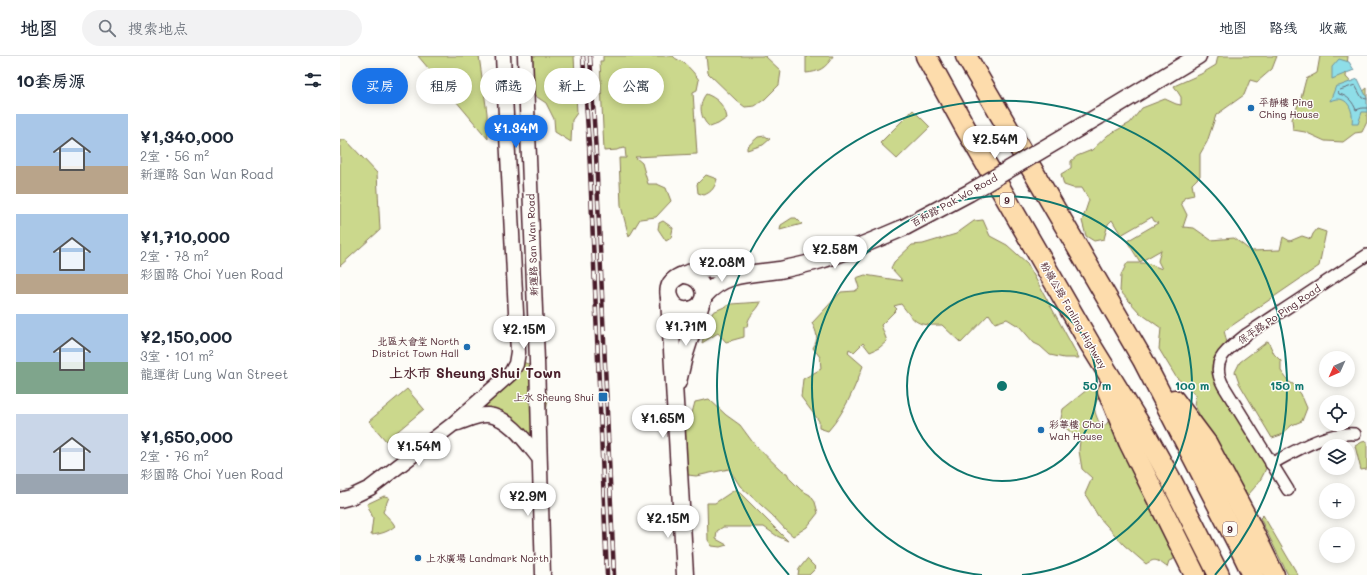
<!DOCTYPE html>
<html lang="zh">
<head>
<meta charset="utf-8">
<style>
  body { margin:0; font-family:Mali,"LXGW WenKai TC",sans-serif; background:#f2f2f3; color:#1f2937; height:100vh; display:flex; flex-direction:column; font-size:15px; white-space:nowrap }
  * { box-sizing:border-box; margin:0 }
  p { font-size:13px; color:#747a83 }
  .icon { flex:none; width:22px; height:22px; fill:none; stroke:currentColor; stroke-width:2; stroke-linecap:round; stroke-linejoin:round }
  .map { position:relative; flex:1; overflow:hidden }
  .sheet { display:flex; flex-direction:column; background:#fff; width:340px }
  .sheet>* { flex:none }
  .banner { position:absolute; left:12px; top:12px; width:380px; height:36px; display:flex; gap:8px }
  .needle { width:26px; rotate:225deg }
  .fabs { position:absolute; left:979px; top:295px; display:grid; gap:8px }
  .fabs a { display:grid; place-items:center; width:36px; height:36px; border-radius:50%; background:#fff; box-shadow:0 2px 10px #0003; font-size:20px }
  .price { position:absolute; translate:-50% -34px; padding:0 9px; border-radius:14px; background:#fff; color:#222; font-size:13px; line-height:26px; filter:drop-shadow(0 1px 2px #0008) }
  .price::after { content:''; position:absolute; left:50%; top:24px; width:12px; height:9px; margin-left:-6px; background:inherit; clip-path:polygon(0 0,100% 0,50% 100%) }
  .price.on { background:#1a73e8; color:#fff }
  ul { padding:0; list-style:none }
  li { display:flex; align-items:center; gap:12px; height:100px; padding:0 16px }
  li span { display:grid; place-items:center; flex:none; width:112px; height:80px; border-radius:0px; color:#555 }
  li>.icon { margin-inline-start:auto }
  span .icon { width:48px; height:48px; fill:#fffc; stroke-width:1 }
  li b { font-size:17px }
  h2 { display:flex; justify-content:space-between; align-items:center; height:48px; padding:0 16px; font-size:17px }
  .tag { padding:0 14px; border-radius:18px; background:#fff; box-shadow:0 2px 10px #0003; font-size:14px; line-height:36px }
  .tag.on { background:#1a73e8; color:#fff }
  header { display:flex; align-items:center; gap:24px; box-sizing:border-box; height:56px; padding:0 20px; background:#fff; border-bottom:1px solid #e0e1e3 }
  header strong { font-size:19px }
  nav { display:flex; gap:22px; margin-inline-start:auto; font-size:14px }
  .search { width:280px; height:36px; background:#f2f2f3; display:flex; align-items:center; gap:10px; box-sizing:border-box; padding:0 14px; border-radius:22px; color:#747a83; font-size:15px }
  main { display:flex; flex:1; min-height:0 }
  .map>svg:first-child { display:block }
  .green { fill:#cbd88c; stroke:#8a7c5c }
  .water { fill:#8edee8; stroke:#73929c }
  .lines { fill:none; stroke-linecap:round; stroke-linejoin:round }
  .shore { stroke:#656b77; stroke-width:1 }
  .minor-casing { stroke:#4a1f2b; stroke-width:14 }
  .tertiary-casing { stroke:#4a1f2b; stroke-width:17 }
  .secondary-casing { stroke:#4a1f2b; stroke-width:19 }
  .motorway-casing { stroke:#4a1f2b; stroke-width:23 }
  .minor { stroke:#fdfcf7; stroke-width:11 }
  .tertiary { stroke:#fdfcf7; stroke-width:14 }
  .secondary { stroke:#fdfcf7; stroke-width:16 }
  .motorway { stroke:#fddcac; stroke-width:20 }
  .rail-casing { stroke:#4a1f2b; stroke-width:4.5 }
  .rail { stroke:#fdfcf7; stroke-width:3; stroke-dasharray:9; stroke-linecap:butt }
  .secondary-bridge-casing { stroke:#4a1f2b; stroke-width:19; stroke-linecap:butt }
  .secondary-bridge { stroke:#fdfcf7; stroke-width:16 }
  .ring { fill:none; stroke:#0f766e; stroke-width:2 }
  .poi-dot { fill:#1f6fb2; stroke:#fdfcf7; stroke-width:1.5 }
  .labels { text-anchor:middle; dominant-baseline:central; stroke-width:3; stroke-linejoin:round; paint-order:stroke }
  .shield { fill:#fdfcf7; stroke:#806168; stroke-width:1 }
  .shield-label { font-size:9px; font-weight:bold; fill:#4a1f2b }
  .poi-label { font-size:10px; fill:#4a1f2b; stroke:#fdfcf7; text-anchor:start }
  .street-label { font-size:10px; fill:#4a1f2b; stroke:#fdfcf7 }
  .district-label { font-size:14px; font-weight:bold; fill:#4a1f2b; stroke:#fdfcf7 }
  .centre { fill:#0f766e; stroke:#fdfcf7; stroke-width:2 }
  .ring-label { font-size:12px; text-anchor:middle; font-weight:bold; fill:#0f766e; stroke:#fdfcf7; stroke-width:3; stroke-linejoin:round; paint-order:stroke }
</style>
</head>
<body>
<header>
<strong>地图</strong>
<div class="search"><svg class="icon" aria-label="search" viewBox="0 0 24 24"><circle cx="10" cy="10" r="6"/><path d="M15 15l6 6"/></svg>搜索地点</div>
<nav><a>地图</a><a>路线</a><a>收藏</a></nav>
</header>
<main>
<section class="sheet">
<h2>10套房源<svg class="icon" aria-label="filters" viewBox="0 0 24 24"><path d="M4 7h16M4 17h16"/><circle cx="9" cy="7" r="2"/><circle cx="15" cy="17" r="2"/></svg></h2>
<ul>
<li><span style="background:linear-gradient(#a9c7e8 65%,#b9a48a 0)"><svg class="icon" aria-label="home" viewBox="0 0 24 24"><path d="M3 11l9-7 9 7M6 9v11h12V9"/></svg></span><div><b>¥1,340,000</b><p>2室 · 56 m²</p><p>新運路 San Wan Road</p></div></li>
<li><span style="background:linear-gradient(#a9c7e8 75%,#b9a48a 0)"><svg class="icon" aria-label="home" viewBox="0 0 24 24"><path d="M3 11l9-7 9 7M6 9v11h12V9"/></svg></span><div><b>¥1,710,000</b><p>2室 · 78 m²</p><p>彩園路 Choi Yuen Road</p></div></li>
<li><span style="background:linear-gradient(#a9c7e8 60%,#7fa58c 0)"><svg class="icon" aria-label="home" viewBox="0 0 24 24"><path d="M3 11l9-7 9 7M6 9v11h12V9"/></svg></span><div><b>¥2,150,000</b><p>3室 · 101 m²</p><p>龍運街 Lung Wan Street</p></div></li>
<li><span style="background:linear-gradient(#c9d6e8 75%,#9aa5b1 0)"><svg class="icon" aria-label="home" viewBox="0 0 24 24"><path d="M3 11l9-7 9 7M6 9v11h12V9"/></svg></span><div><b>¥1,650,000</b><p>2室 · 76 m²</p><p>彩園路 Choi Yuen Road</p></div></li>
</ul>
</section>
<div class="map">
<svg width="1027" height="519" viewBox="0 0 1027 519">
  <rect width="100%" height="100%" fill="#fdfcf7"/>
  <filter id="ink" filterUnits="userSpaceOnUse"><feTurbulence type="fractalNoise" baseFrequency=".025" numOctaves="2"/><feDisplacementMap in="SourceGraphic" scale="8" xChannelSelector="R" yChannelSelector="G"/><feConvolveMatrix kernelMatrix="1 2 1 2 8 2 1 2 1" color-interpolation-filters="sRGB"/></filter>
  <g filter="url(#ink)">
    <g class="green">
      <polygon points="78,0 139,0 147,57 148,83"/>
      <polygon points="192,0 234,0 237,57 232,64 231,86 215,76 214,63 206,47 194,39 191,20"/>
      <path d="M263 0H333C336 4 340 4 344 7 350 12 355 18 359 24L357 34 353 36 357 98 295 101 302 107 308 128H317L326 132 331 145 316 161 300 163 289 181 281 150 279 102H286L285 92 279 93 277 94 264 95 260 5H263Z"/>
      <polygon points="366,0 425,0 441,15 439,29 425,43 415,50 405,51 397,45 368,17"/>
      <path d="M466 0H493C486 12 479 16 466 17Z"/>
      <path d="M878 0H937L932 13 917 26 910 24 904 39 876 59 867 86 860 98V120L852 128 854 139 845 141 841 147 847 159 843 171 854 172 871 184 894 182 911 195 940 194 943 181 950 185 962 180 971 183 973 178 977 173 986 176 979 210 884 275C890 295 885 287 876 301 874 303 874 308 873 311L927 408C924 421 917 429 908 439L899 427 869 377 854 348 856 339 836 321 819 293 821 272 800 257 780 235 781 219 787 207H807L822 213 818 205 821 194 800 206 787 185 818 167 814 165 812 161 781 179 772 164 768 168 764 183 754 185 746 180 742 165 749 144 742 132H733L724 129 721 118 731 112V105L737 100 752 94 768 79 790 67 802 52 825 43 836 48 841 49V41L834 30 861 18 876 9Z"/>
      <polygon points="980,0 1008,0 1006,21 1021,37 1027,32 1027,66 1022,76 1015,77 1003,86 985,85 965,76 953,74 952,63 961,42 966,23 977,17"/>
      <path d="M366 38C377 42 385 50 387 62L378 68 370 71C360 63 358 48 366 38Z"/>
      <polygon points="573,54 590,71 557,103 540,87"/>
      <polygon points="425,80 430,83 423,89 407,94 407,91 418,81"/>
      <polygon points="0,84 6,84 37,117 40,174 0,210"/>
      <path d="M366 119 377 123C375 131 372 136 364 139L358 137 357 128Z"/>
      <polygon points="452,162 456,162 462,168 440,174 441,169"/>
      <path d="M643 164 650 180 667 189 687 207 739 302H724L710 299 700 290 694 287 680 271 667 263 655 267 649 258 621 287 602 269C576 270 576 267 561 248L554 250 557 253 541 269 547 285 539 292 530 296 523 287 514 296 509 293 508 297 523 310C514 333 505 356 488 375L479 372V365L461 341 463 323 481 313 480 301 473 292C479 282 477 277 472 267L501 236 515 235 519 232 516 222 525 219 563 225 551 212 554 206 572 189 583 188 616 178 634 165Z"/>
      <polygon points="323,165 333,172 331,182 326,185 318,173 319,167"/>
      <path d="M421 246C416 257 408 258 407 271H404V281L386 286 378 277 362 287 367 267 373 256 391 248Z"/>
      <polygon points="339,263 348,265 338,302"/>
      <polygon points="928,285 934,298 941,305 941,315 949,326 953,328 961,338 967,352 962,365 952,369 941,379 932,382 899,327 895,316 900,306"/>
      <polygon points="183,306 188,308 202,319 208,343 204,370 193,377 173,376 155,366 144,351 145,347"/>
      <path d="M753 329 759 341C751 352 756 358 760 369L765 370 770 363 836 502 829 505 827 511C818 505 816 501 806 508L784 489 758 460 745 438 752 422 742 413 739 395 740 384 720 367 723 353Z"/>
      <polygon points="67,333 84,353 46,385 29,365"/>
      <polygon points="369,343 386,359 400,369 414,388 443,416 447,417 450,423 461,434 470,439 475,446 478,457 467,471 453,480 446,474 432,459 400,430 389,413 356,420 348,419 345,412 343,375 348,372 355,346"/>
      <polygon points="1027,385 1027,413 1021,414 1015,390 1022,386"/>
      <polygon points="396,433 448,485 437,480 424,471 383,471 377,475 376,483 387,489 380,491 372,490 368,484 367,447 375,447"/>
      <path d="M44 440 49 441 43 456C47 461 52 464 55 470 48 476 41 478 31 479L33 462 27 448Z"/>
      <polygon points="923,459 958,519 948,519 920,462"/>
      <polygon points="467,503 476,512 469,519 458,519 459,513"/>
    </g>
    <g class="water">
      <polygon points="999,3 1009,6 1014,14 992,23 992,11"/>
      <path d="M1018 23 1027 42V56H1022L1018 68H1012C1014 54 1007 37 990 45L996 30H999Z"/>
    </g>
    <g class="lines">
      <path class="shore" d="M1027 43 1022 42 1015 29 1000 34 998 36 999 38C1008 40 1013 46 1016 54L1022 52H1027"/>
      <defs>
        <g id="minor">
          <path d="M931 408C957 394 985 376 1015 378"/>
          <path d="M948 434 883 329C869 303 889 293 907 278L1027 199"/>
        </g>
        <g id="tertiary">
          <polyline points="185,0 197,305 203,519"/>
          <path d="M118 367C127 364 139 358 148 359 169 361 187 387 199 402"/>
          <polyline points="0,444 11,441 30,432 112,369 171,317 176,308 178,296 163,0"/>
        </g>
        <g id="secondary">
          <polyline points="759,60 858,0"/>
          <path d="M345 219C368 221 371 252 348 254 331 256 321 233 335 223 350 212 384 212 401 214"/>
          <path d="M364 240C385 216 410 218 440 214 454 211 468 208 481 204 510 195 537 183 565 171"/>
          <polyline points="329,242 345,519"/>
          <polyline points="338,326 344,301 362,245"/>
        </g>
        <g id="motorway">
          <polyline points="586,0 626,73 750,288 805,377 830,422 879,519"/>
          <polyline points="626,0 803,304 898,488 913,519"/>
          <polyline points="768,335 789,386 855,519"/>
          <polyline points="834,344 867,388 905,459 934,519"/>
        </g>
      </defs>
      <use href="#minor" class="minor-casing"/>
      <use href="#tertiary" class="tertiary-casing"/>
      <use href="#secondary" class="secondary-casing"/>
      <use href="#motorway" class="motorway-casing"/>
      <use href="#minor" class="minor"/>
      <use href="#tertiary" class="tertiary"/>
      <use href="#secondary" class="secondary"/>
      <use href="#motorway" class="motorway"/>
      <defs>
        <g id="rail">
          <polyline points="243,0 249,89 267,519"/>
          <polyline points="250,0 256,98 274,519"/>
        </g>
      </defs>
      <use href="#rail" class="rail-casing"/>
      <use href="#rail" class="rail"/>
      <defs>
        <polyline id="secondary-bridge" points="565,171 629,137 759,60"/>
      </defs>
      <use href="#secondary-bridge" class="secondary-bridge-casing"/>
      <use href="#secondary-bridge" class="secondary-bridge"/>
    </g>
  </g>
  <g class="ring">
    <circle cx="662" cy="330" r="95"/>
    <path d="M642 519A190 190 0 1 1 682 519"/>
    <path d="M449 519A285 285 0 1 1 875 519"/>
  </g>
  <g class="poi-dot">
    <circle cx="911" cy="52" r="4"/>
    <circle cx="127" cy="291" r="4"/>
    <rect x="258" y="336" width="10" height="10" rx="2"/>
    <circle cx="701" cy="374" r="4"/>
    <circle cx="78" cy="502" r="4"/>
  </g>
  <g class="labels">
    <g class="shield">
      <rect x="660" y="137" width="14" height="14" rx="3"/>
      <rect x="883" y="466" width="14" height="14" rx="3"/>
    </g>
    <g class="shield-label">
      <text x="667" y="144">9</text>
      <text x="890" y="473">9</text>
    </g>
    <g class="poi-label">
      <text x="919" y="46">平靜樓 Ping<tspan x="919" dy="12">Ching House</tspan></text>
      <text x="119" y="285" text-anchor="end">北區大會堂 North<tspan x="119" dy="12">District Town Hall</tspan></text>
      <text x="254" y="341" text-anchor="end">上水 Sheung Shui</text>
      <text x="709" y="368">彩華樓 Choi<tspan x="709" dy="12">Wah House</tspan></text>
      <text x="86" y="502">上水廣場 Landmark North</text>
    </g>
    <g class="street-label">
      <text transform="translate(614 144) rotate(-29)">百和路 Pak Wo Road</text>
      <text transform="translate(192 189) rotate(-92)">新運路 San Wan Road</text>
      <text transform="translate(939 258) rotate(-34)">保平路 Po Ping Road</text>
      <text transform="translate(734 259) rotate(60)">粉嶺公路 Fanling Highway</text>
    </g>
    <g class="district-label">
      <text x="135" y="316">上水市 Sheung Shui Town</text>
    </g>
  </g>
  <circle cx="662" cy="330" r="6" class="centre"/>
  <g class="ring-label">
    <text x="757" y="334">50 m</text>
    <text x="852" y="334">100 m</text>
    <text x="947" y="334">150 m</text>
  </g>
</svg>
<div class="fabs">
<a><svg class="needle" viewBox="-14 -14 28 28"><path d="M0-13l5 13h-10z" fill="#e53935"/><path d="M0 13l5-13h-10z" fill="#747a83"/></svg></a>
<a><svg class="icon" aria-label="locate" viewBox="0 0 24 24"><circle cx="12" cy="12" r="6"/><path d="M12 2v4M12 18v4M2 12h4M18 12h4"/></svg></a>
<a><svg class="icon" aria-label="layers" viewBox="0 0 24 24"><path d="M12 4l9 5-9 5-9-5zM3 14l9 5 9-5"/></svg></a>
<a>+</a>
<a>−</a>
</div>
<b class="price on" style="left:176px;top:93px">¥1.34M</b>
<b class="price" style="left:655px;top:104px">¥2.54M</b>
<b class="price" style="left:495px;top:214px">¥2.58M</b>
<b class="price" style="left:382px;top:227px">¥2.08M</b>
<b class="price" style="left:346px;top:291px">¥1.71M</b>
<b class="price" style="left:184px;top:294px">¥2.15M</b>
<b class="price" style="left:323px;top:383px">¥1.65M</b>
<b class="price" style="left:79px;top:411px">¥1.54M</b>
<b class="price" style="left:188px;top:461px">¥2.9M</b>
<b class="price" style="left:328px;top:483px">¥2.15M</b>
<div class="banner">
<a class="tag on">买房</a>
<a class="tag">租房</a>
<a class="tag">筛选</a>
<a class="tag">新上</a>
<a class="tag">公寓</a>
</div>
</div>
</main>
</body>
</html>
